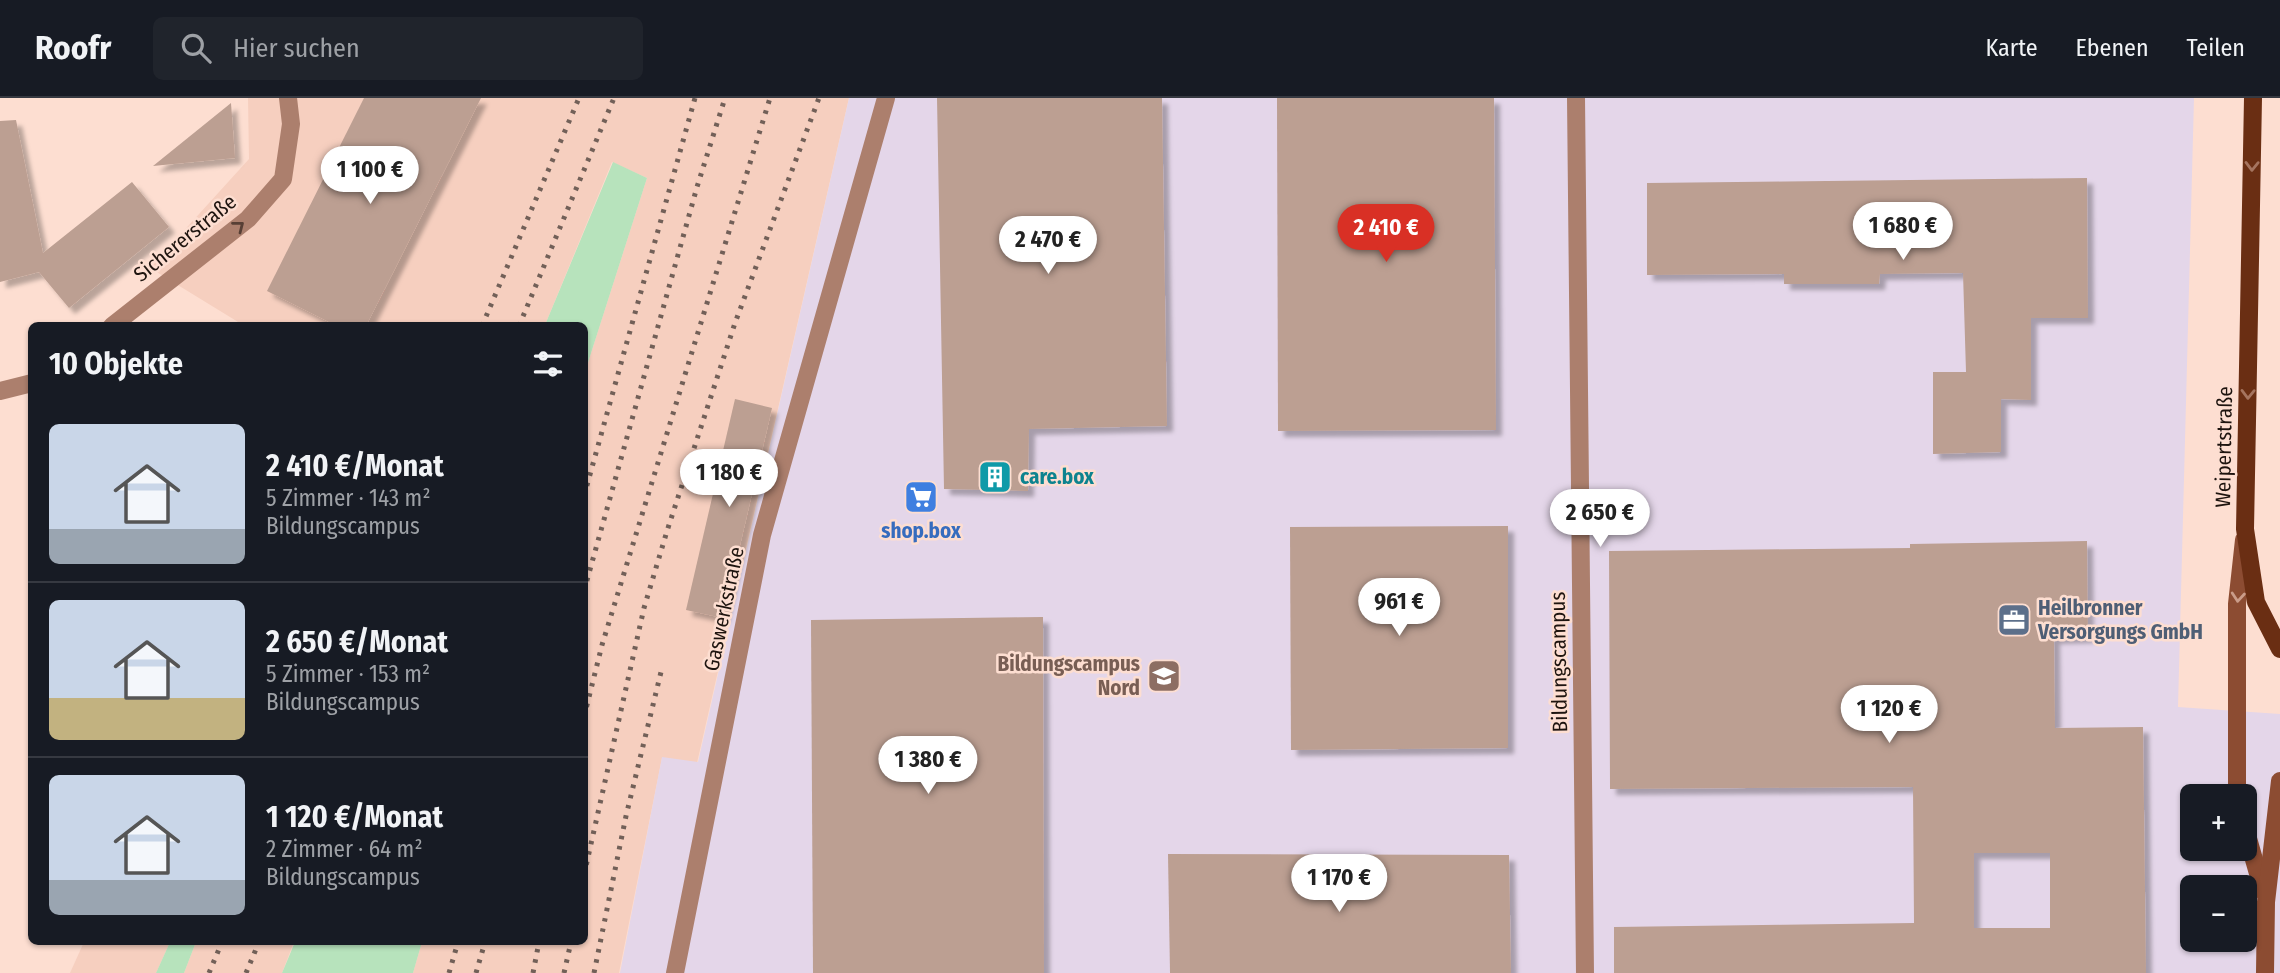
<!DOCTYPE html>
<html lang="de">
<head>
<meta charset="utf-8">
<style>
  body { margin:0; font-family:"Fira Sans Condensed",sans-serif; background:#20242c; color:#f1f3f6; height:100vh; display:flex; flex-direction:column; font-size:26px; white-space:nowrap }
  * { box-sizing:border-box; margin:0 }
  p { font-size:23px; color:#9ea1a6 }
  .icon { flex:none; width:38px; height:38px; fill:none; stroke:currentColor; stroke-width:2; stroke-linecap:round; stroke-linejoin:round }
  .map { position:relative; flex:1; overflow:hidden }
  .drawer { position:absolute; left:28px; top:224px; width:560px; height:623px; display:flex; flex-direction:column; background:#171b24; border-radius:10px; box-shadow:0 2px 5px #0004 }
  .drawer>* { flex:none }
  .controls { position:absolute; left:2180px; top:686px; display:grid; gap:14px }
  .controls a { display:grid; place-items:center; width:77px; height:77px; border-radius:10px; background:#171b24; box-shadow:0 2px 5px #0004; font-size:35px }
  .price { position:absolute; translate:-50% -60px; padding:0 16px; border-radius:24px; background:#fff; color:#222; font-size:23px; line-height:46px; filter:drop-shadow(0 2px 4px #0008) }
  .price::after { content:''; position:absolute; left:50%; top:42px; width:21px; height:16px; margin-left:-10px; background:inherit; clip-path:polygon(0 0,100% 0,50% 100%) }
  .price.active { background:#d93025; color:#fff }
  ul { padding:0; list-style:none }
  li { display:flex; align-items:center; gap:21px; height:175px; padding:0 21px }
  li+li { border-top:2px solid #363941 }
  li span { display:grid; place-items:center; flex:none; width:196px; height:140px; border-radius:10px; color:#555 }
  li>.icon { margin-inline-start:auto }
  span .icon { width:84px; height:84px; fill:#fffc; stroke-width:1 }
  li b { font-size:30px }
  h2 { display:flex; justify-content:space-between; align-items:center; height:84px; padding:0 21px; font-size:30px }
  header { display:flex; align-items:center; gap:42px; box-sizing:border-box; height:98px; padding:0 35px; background:#171b24; border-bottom:2px solid #363941 }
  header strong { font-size:33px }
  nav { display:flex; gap:38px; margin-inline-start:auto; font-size:24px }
  .search { width:490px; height:63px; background:#20242c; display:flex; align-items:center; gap:18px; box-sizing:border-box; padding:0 24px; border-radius:10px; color:#9ea1a6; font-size:26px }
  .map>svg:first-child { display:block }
  .built { fill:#f6cfbf }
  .industrial { fill:#e4d6e9; fill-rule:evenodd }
  .green { fill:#b7e3bc }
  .building { fill:#bc9f92; fill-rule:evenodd; filter:url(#shadow) }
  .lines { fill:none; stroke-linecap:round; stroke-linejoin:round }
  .street { stroke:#ac7f6d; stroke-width:18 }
  .secondary { stroke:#8c4c32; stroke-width:18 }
  .primary { stroke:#6a2e13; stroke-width:18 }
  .rail { stroke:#726058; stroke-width:5; stroke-dasharray:3.5 7; stroke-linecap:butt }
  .oneway { stroke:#a5745f }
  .oneway2 { stroke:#573f35 }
  .oneway3 { stroke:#ca9c89 }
  .labels { text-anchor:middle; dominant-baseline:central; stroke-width:5; stroke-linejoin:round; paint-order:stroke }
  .street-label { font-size:21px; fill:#1e140f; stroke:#fdded1 }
  .culture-label { font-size:21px; font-weight:bold; fill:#0d838f; stroke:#fdded1; text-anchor:start }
  .shop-label { font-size:21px; font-weight:bold; fill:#366cbe; stroke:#fdded1 }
  .service-label { font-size:21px; font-weight:bold; fill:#4e5e75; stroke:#fdded1; text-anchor:start }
  .education-label { font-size:21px; font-weight:bold; fill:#785e54; stroke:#fdded1; text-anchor:end }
</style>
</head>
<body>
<header>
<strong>Roofr</strong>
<div class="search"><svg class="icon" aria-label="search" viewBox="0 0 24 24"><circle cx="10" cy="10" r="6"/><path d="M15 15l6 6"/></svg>Hier suchen</div>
<nav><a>Karte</a><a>Ebenen</a><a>Teilen</a></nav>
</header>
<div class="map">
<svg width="2280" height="875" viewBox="0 0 2280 875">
  <defs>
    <filter id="shadow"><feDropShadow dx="6" dy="6" stdDeviation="2" flood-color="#0004"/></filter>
  </defs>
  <rect width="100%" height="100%" fill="#fdded1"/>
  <g class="built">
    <polygon points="248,0 849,0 697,665 662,660 619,875 413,875 422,844 584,844 585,274 647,80 612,64 545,227 243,227 150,170 249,61"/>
    <polygon points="84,844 170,844 156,875 70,875"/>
    <polygon points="196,844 294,844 282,875 184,875"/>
  </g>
  <path class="industrial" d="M849 0H2194L2178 609 2280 616V875H620L662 659 698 664ZM2193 698H2245V751H2193ZM2193 789H2245V842H2193Z"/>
  <g class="green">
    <polygon points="613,64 647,80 585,274 584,228 545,227"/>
    <polygon points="170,844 196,844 184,875 156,875"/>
    <polygon points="295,844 422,844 413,875 282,875"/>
  </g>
  <g class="building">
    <polygon points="364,0 481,0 366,228 337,228 267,193"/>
    <polygon points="937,0 1162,0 1167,328 1029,331 1028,393 944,391"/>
    <polygon points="1277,0 1494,0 1496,332 1278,333"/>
    <polygon points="231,5 235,60 153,68"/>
    <polygon points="16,22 43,155 132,84 169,129 69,210 39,174 0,184 0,23"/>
    <polygon points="2087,80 2088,220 2031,220 2031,302 2001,301 2001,354 1933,356 1933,274 1966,274 1963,175 1880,176 1879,186 1784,186 1784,176 1647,177 1647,85"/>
    <polygon points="735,301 772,310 723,520 686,512"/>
    <polygon points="1508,428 1508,650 1291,652 1290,429"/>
    <path d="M2087 443 2088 539 2054 540 2055 630 2143 629 2146 875H1614V829L1914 825 1913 689 1610 691 1609 453 1910 450V446ZM1974 755H2050V830H1974Z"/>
    <polygon points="1043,519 1044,875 813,875 811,522"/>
    <polygon points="1168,756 1509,757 1511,875 1170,875"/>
  </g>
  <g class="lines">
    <g class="street">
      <polyline points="1576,0 1585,875"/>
      <polyline points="112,228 248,121 283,81 291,26 288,0"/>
      <polyline points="0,293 32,285"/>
      <polyline points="675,875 762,437 886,0"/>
    </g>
    <g class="secondary">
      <polyline points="2239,698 2237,688 2237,506 2244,442"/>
      <polyline points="2245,730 2263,793"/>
      <polyline points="2265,875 2266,804 2280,683"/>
    </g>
    <polyline class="primary" points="2253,0 2245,431 2256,504 2280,551"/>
    <g class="rail">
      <polyline points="482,228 579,0"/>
      <polyline points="519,228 614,0"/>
      <polyline points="584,398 695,0"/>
      <polyline points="584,493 697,89 725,0"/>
      <polyline points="584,619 602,547 770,0"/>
      <polyline points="584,777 644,510 667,433 735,225 819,0"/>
      <polyline points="209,875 222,844"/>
      <polyline points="246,875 259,844"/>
      <polyline points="449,875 458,844"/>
      <polyline points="476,875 485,844"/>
      <polyline points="533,875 539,844"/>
      <polyline points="564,875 571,844"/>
      <polyline points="594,875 626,718 661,574"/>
    </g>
  </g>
  <defs><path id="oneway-chevron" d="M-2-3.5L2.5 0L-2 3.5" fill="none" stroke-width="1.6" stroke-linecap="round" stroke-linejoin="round" transform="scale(1.75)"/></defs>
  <g class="oneway">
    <use href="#oneway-chevron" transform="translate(2252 68) rotate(91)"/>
    <use href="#oneway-chevron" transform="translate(2248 296) rotate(91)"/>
  </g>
  <use class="oneway2" href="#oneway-chevron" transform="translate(239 128) rotate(-38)"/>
  <use class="oneway3" href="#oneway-chevron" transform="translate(2238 499) rotate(95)"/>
  <defs>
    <symbol id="building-square" viewBox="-11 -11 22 22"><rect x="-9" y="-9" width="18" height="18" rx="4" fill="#0f9aa8" stroke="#fdded1"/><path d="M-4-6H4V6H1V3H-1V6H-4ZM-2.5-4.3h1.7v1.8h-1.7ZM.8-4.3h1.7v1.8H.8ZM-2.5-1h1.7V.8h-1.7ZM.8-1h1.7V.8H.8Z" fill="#fff"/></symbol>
    <symbol id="supermarket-square" viewBox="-11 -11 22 22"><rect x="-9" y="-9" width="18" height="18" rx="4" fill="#3f7fe0" stroke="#fdded1"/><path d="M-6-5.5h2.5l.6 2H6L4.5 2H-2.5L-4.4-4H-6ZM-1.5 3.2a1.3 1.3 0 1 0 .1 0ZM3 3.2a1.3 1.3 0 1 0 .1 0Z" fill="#fff"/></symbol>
    <symbol id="office-square" viewBox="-11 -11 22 22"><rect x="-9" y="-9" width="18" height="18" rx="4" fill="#5c6f8a" stroke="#fdded1"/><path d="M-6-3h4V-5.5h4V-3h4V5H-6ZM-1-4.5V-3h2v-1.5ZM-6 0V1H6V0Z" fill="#fff"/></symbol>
    <symbol id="university-square" viewBox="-11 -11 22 22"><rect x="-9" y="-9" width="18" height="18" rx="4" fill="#8d6e63" stroke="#fdded1"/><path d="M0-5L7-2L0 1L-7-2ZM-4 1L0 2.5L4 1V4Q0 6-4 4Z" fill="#fff"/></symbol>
  </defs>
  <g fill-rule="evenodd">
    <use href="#building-square" x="976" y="360" width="38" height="38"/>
    <use href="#supermarket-square" x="902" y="380" width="38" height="38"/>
    <use href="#office-square" x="1995" y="503" width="38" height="38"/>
    <use href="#university-square" x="1145" y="559" width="38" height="38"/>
  </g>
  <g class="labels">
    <g class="street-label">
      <text transform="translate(185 140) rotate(-39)">Sichererstraße</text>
      <text transform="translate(2224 349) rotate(-89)">Weipertstraße</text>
      <text transform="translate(724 511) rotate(-78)">Gaswerkstraße</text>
      <text transform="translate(1559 564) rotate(-91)">Bildungscampus</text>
    </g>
    <g class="culture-label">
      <text x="1020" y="379">care.box</text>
    </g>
    <g class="shop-label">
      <text x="921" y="433">shop.box</text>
    </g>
    <g class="service-label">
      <text x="2038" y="510">Heilbronner<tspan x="2038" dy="24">Versorgungs GmbH</tspan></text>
    </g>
    <g class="education-label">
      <text x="1140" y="566">Bildungscampus<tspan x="1140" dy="24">Nord</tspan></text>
    </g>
  </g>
</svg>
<div class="controls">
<a>+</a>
<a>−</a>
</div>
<b class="price" style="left:370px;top:108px">1 100 €</b>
<b class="price" style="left:1903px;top:164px">1 680 €</b>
<b class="price active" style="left:1386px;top:166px">2 410 €</b>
<b class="price" style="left:1048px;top:178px">2 470 €</b>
<b class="price" style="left:729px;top:411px">1 180 €</b>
<b class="price" style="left:1600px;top:451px">2 650 €</b>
<b class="price" style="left:1399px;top:540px">961 €</b>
<b class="price" style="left:1889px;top:647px">1 120 €</b>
<b class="price" style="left:928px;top:698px">1 380 €</b>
<b class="price" style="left:1339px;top:816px">1 170 €</b>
<section class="drawer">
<h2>10 Objekte<svg class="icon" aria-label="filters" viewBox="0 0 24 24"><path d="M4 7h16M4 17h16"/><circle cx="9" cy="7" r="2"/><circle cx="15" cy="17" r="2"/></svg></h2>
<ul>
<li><span style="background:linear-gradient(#c9d6e8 75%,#9aa5b1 0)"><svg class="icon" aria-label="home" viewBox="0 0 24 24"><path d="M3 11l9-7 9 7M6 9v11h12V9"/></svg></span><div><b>2 410 €/Monat</b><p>5 Zimmer · 143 m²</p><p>Bildungscampus</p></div></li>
<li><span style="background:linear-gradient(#c9d6e8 70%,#c2b280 0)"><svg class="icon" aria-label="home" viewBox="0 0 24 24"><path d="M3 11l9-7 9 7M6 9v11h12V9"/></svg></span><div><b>2 650 €/Monat</b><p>5 Zimmer · 153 m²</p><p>Bildungscampus</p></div></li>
<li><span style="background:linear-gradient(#c9d6e8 75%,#9aa5b1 0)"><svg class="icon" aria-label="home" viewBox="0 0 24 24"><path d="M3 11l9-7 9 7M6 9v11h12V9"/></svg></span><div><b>1 120 €/Monat</b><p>2 Zimmer · 64 m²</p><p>Bildungscampus</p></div></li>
</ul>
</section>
</div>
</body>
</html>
